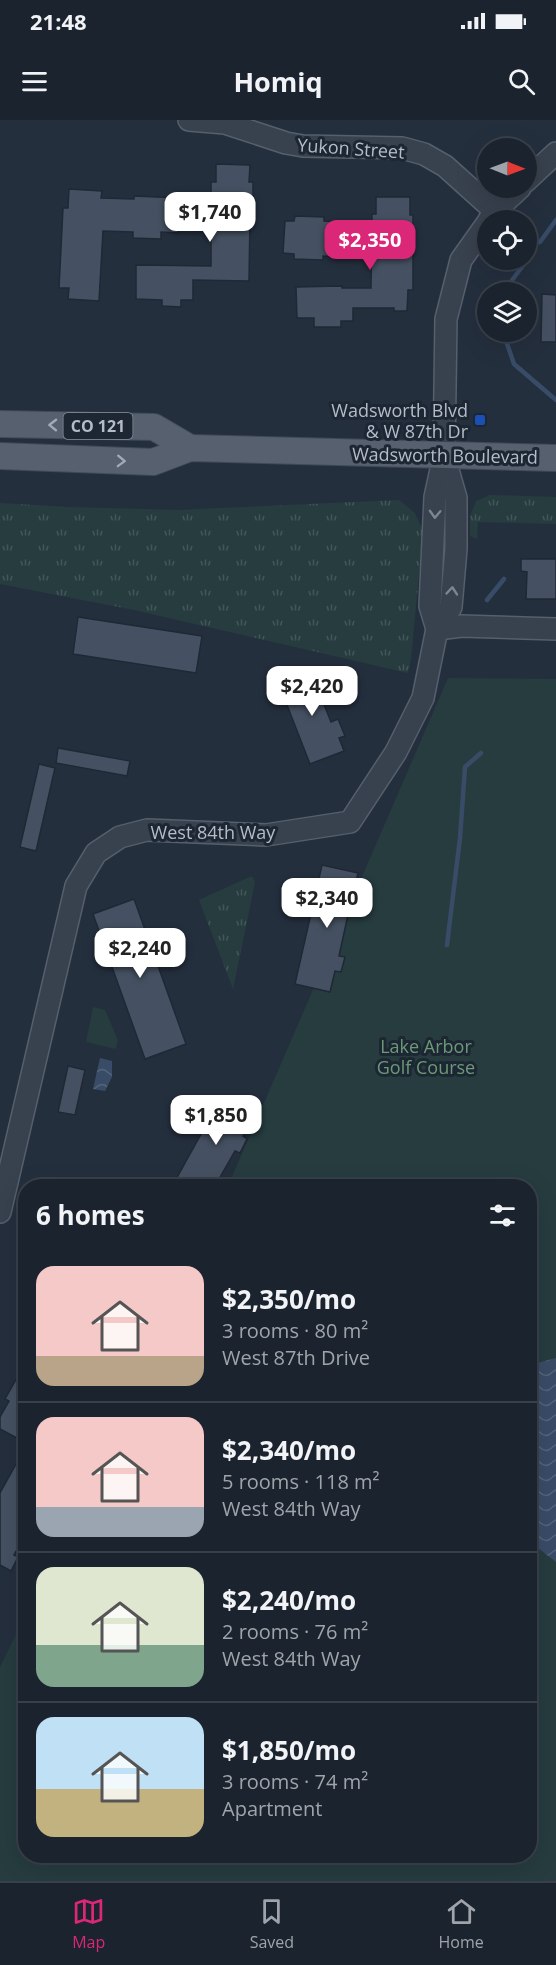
<!DOCTYPE html>
<html lang="en">
<head>
<meta charset="utf-8">
<style>
  body { margin:0; font-family:"Open Sans",sans-serif; background:#282f3a; color:#f1f3f6; height:100vh; display:flex; flex-direction:column; font-size:22px; white-space:nowrap }
  * { box-sizing:border-box; margin:0 }
  p { font-size:20px; color:#a0a4aa }
  .icon { flex:none; width:33px; height:33px; fill:none; stroke:currentColor; stroke-width:2; stroke-linecap:round; stroke-linejoin:round }
  .map { position:relative; flex:1; overflow:hidden }
  .side { position:absolute; left:18px; top:1059px; width:519px; height:684px; display:flex; flex-direction:column; background:#1b232e; border-radius:24px; box-shadow:0 6px 24px #0002,0 0 0 2px #39404a }
  .side>* { flex:none }
  .needle { width:39px; rotate:91deg }
  .buttons { position:absolute; left:477px; top:18px; display:grid; gap:12px }
  .buttons a { display:grid; place-items:center; width:60px; height:60px; border-radius:50%; background:#1b232e; box-shadow:0 6px 24px #0002,0 0 0 2px #39404a; font-size:30px }
  .price { position:absolute; translate:-50% -51px; padding:0 14px; border-radius:12px; background:#fff; color:#222; font-size:20px; line-height:39px; filter:drop-shadow(0 2px 3px #0008) }
  .price::after { content:''; position:absolute; left:50%; top:36px; width:18px; height:14px; margin-left:-9px; background:inherit; clip-path:polygon(0 0,100% 0,50% 100%) }
  .price.selected { background:#db2777; color:#fff }
  ul { padding:0; list-style:none }
  li { display:flex; align-items:center; gap:18px; height:150px; padding:0 18px }
  li+li { border-top:2px solid #39404a }
  li span { display:grid; place-items:center; flex:none; width:168px; height:120px; border-radius:18px; color:#555 }
  li>.icon { margin-inline-start:auto }
  span .icon { width:72px; height:72px; fill:#fffc; stroke-width:1 }
  li b { font-size:26px }
  h2 { display:flex; justify-content:space-between; align-items:center; height:72px; padding:0 18px; font-size:26px }
  .status { display:flex; justify-content:space-between; align-items:center; height:42px; padding:0 30px; background:#1b232e; direction:ltr }
  .status svg { height:16px; fill:currentColor }
  header { display:flex; justify-content:space-between; align-items:center; height:78px; padding:0 18px; background:#1b232e; font-size:27px; font-weight:700 }
  .tab-bar { display:flex; justify-content:space-around; align-items:center; height:84px; border-top:2px solid #39404a; background:#1b232e; font-size:16px; color:#a0a4aa }
  .tab-bar a { display:grid; justify-items:center; gap:3px }
  .tab-bar .selected { color:#db2777 }
  .map>svg:first-child { display:block }
  .grass { fill:url(#grass-tufts) }
  .park { fill:#263c3f }
  .water { fill:url(#water-waves) }
  .lines { fill:none; stroke-linecap:round; stroke-linejoin:round }
  .stream { stroke:#394c67; stroke-width:4.5 }
  .building { fill:#455162; stroke:#1f2835; stroke-width:1.5 }
  .minor-casing { stroke:#565f6c; stroke-width:24 }
  .major-casing { stroke:#414a57; stroke-width:28 }
  .minor { stroke:#38414e; stroke-width:21 }
  .major { stroke:#56606e; stroke-width:26 }
  .oneway { stroke:#a1aab7 }
  .oneway2 { stroke:#7c8592 }
  .transit-dot { fill:#1a4fb4; stroke:#1d2633; stroke-width:2 }
  .labels { text-anchor:middle; dominant-baseline:central; stroke-width:6; stroke-linejoin:round; paint-order:stroke }
  .shield { fill:#1d2633; stroke:#878f9c; stroke-width:1.5 }
  .shield-label { font-size:16px; font-weight:bold; fill:#b4bcc9 }
  .street-label { font-size:18px; fill:#b4bcc9; stroke:#1d2633 }
  .poi-label { font-size:18px; fill:#b4bcc9; stroke:#1d2633; text-anchor:end }
  .park-label { font-size:18px; fill:#6b9a76; stroke:#1d2633 }
</style>
</head>
<body>
<div class="status"><b>21:48</b><svg viewBox="0 0 49 12"><path d="M0 12V9h3v3zM5 12V6h3v6zM10 12V3h3v9zM15 12V0h3v12zM26 1h20v11H26zM47 4h2v5h-2z"/></svg></div>
<header><svg class="icon" aria-label="menu" viewBox="0 0 24 24"><path d="M4 6h16M4 12h16M4 18h16"/></svg>Homiq<svg class="icon" aria-label="search" viewBox="0 0 24 24"><circle cx="10" cy="10" r="6"/><path d="M15 15l6 6"/></svg></header>
<div class="map">
<svg width="556" height="1761" viewBox="0 0 556 1761">
  <defs>
    <pattern id="grass-tufts" width="24" height="20" patternUnits="userSpaceOnUse" patternTransform="scale(1.5)"><rect width="24" height="20" fill="#263c3f"/><path d="M3 7l-1-3M5 7V3M7 7l1-3M15 17l-1-3M17 17v-4M19 17l1-3" fill="none" stroke="#435659"/></pattern>
    <pattern id="water-waves" width="16" height="10" patternUnits="userSpaceOnUse" patternTransform="scale(1.5)"><rect width="16" height="10" fill="#394c67"/><path d="M0 5q4-4 8 0t8 0" fill="none" stroke="#53647b"/></pattern>
  </defs>
  <rect width="100%" height="100%" fill="#242f3e"/>
  <g class="grass">
    <polygon points="490,375 556,377 556,404 478,402 477,419 470,416 470,396 476,381"/>
    <polygon points="399,380 415,393 423,411 411,539 408,553 134,490 0,464 0,383 69,387 178,390"/>
    <polygon points="252,756 255,762 233,869 199,780"/>
  </g>
  <g class="park">
    <polygon points="448,558 556,559 556,1761 0,1761 0,1547 25,1496 26,1736 530,1736 530,1066 228,1066"/>
    <polygon points="93,887 105,890 118,920 116,929 86,922"/>
  </g>
  <g class="water">
    <polygon points="100,938 112,941 112,957 105,971 93,969"/>
    <polygon points="556,1238 556,1442 534,1425 530,1405 530,1245"/>
  </g>
  <g class="lines">
    <g class="stream">
      <polyline points="540,122 556,100"/>
      <polyline points="506,172 507,167 530,136"/>
      <polyline points="503,212 514,244 556,280"/>
      <polyline points="487,480 504,459"/>
      <polyline points="447,825 460,718 465,647 481,633"/>
    </g>
  </g>
  <g class="building">
    <polygon points="216,44 250,45 249,62 253,62 253,98 250,98 249,161 193,160 193,180 181,180 181,187 162,186 162,180 136,179 136,145 211,146 211,62 216,62"/>
    <polygon points="69,69 102,71 101,78 134,79 134,76 180,78 178,113 161,112 161,119 133,118 133,112 103,111 99,181 68,179 69,168 59,168 63,88 68,88"/>
    <polygon points="376,77 410,77 410,95 413,95 413,170 408,170 407,191 394,191 394,188 353,188 353,201 341,201 341,207 314,207 314,198 297,198 296,167 342,166 342,168 371,168 372,94 376,94"/>
    <polygon points="295,96 324,97 324,101 341,102 339,137 323,136 323,140 294,139 294,134 283,133 285,101 294,101"/>
    <polygon points="542,174 556,175 556,222 541,222"/>
    <polygon points="521,439 556,439 556,479 526,479 527,452 521,451"/>
    <polygon points="78,497 202,516 196,553 73,534"/>
    <polygon points="310,549 315,562 320,560 326,575 321,577 331,602 338,599 345,616 339,618 344,631 310,644 278,562"/>
    <polygon points="58,628 130,641 127,656 56,643"/>
    <polygon points="39,644 55,648 36,731 20,727"/>
    <polygon points="322,745 358,753 353,775 358,776 355,791 349,790 339,836 345,837 341,852 335,851 330,872 295,864"/>
    <polygon points="134,779 186,924 145,939 93,794"/>
    <polygon points="68,946 85,950 75,995 58,992"/>
    <polygon points="221,978 254,996 243,1016 247,1019 240,1033 235,1031 215,1066 181,1066 174,1063"/>
    <polygon points="26,1242 26,1323 0,1309 0,1297 9,1281 5,1279"/>
    <polygon points="26,1326 26,1414 14,1435 18,1437 11,1451 0,1445 0,1373"/>
  </g>
  <g class="lines">
    <defs>
      <g id="minor">
        <polyline points="189,0 225,3 286,23 303,26 402,28 424,34 445,46 495,91"/>
        <polyline points="526,61 556,33"/>
        <polyline points="489,100 495,91 520,68"/>
        <polyline points="437,509 430,486 435,377 444,336 446,199 461,140 488,102"/>
        <polyline points="437,509 462,506 556,509"/>
        <polyline points="0,1092 76,766 96,733 120,717 147,710 266,715 350,702 396,632 423,578 437,509 451,487 456,429 456,378 444,336"/>
      </g>
      <g id="major">
        <polyline points="0,304 154,307 190,328"/>
        <polyline points="0,336 153,342 190,328 556,338"/>
      </g>
    </defs>
    <use href="#minor" class="minor-casing"/>
    <use href="#major" class="major-casing"/>
    <use href="#minor" class="minor"/>
    <use href="#major" class="major"/>
  </g>
  <defs><path id="oneway-chevron" d="M-2-3.5L2.5 0L-2 3.5" fill="none" stroke-width="1.6" stroke-linecap="round" stroke-linejoin="round" transform="scale(1.5)"/></defs>
  <g class="oneway">
    <use href="#oneway-chevron" transform="translate(53 305) rotate(-179)"/>
    <use href="#oneway-chevron" transform="translate(121 341) rotate(2)"/>
  </g>
  <g class="oneway2">
    <use href="#oneway-chevron" transform="translate(435 394) rotate(92)"/>
    <use href="#oneway-chevron" transform="translate(452 471) rotate(-85)"/>
  </g>
  <rect class="transit-dot" x="474" y="294" width="12" height="12" rx="3"/>
  <g class="labels">
    <rect class="shield" x="63.5" y="293" width="69" height="26" rx="4.5"/>
    <g class="shield-label">
      <text x="98" y="306">CO 121</text>
    </g>
    <g class="street-label">
      <text transform="translate(351 28) rotate(4)">Yukon Street</text>
      <text transform="translate(445 335) rotate(1)">Wadsworth Boulevard</text>
      <text x="213" y="712">West 84th Way</text>
    </g>
    <g class="poi-label">
      <text x="468" y="290">Wadsworth Blvd<tspan x="468" dy="21">&amp; W 87th Dr</tspan></text>
    </g>
    <g class="park-label">
      <text x="426" y="926">Lake Arbor<tspan x="426" dy="21">Golf Course</tspan></text>
    </g>
  </g>
</svg>
<div class="buttons">
<a><svg class="needle" viewBox="-14 -14 28 28"><path d="M0-13l5 13h-10z" fill="#e53935"/><path d="M0 13l5-13h-10z" fill="#a0a4aa"/></svg></a>
<a><svg class="icon" aria-label="locate" viewBox="0 0 24 24"><circle cx="12" cy="12" r="6"/><path d="M12 2v4M12 18v4M2 12h4M18 12h4"/></svg></a>
<a><svg class="icon" aria-label="layers" viewBox="0 0 24 24"><path d="M12 4l9 5-9 5-9-5zM3 14l9 5 9-5"/></svg></a>
</div>
<b class="price" style="left:210px;top:123px">$1,740</b>
<b class="price selected" style="left:370px;top:151px">$2,350</b>
<b class="price" style="left:312px;top:597px">$2,420</b>
<b class="price" style="left:327px;top:809px">$2,340</b>
<b class="price" style="left:140px;top:859px">$2,240</b>
<b class="price" style="left:216px;top:1026px">$1,850</b>
<section class="side">
<h2>6 homes<svg class="icon" aria-label="filters" viewBox="0 0 24 24"><path d="M4 7h16M4 17h16"/><circle cx="9" cy="7" r="2"/><circle cx="15" cy="17" r="2"/></svg></h2>
<ul>
<li><span style="background:linear-gradient(#f6c9c9 75%,#b9a48a 0)"><svg class="icon" aria-label="home" viewBox="0 0 24 24"><path d="M3 11l9-7 9 7M6 9v11h12V9"/></svg></span><div><b>$2,350/mo</b><p>3 rooms · 80 m²</p><p>West 87th Drive</p></div></li>
<li><span style="background:linear-gradient(#f6c9c9 75%,#9aa5b1 0)"><svg class="icon" aria-label="home" viewBox="0 0 24 24"><path d="M3 11l9-7 9 7M6 9v11h12V9"/></svg></span><div><b>$2,340/mo</b><p>5 rooms · 118 m²</p><p>West 84th Way</p></div></li>
<li><span style="background:linear-gradient(#dfe7d0 65%,#7fa58c 0)"><svg class="icon" aria-label="home" viewBox="0 0 24 24"><path d="M3 11l9-7 9 7M6 9v11h12V9"/></svg></span><div><b>$2,240/mo</b><p>2 rooms · 76 m²</p><p>West 84th Way</p></div></li>
<li><span style="background:linear-gradient(#bfe0f5 60%,#c2b280 0)"><svg class="icon" aria-label="home" viewBox="0 0 24 24"><path d="M3 11l9-7 9 7M6 9v11h12V9"/></svg></span><div><b>$1,850/mo</b><p>3 rooms · 74 m²</p><p>Apartment</p></div></li>
</ul>
</section>
</div>
<nav class="tab-bar">
<a class="selected"><svg class="icon" aria-label="map" viewBox="0 0 24 24"><path d="M3 6l6-2 6 2 6-2v14l-6 2-6-2-6 2zM9 4v14M15 6v14"/></svg>Map</a>
<a><svg class="icon" aria-label="saved" viewBox="0 0 24 24"><path d="M7 4h10v16l-5-4-5 4z"/></svg>Saved</a>
<a><svg class="icon" aria-label="home" viewBox="0 0 24 24"><path d="M3 11l9-7 9 7M6 9v11h12V9"/></svg>Home</a>
</nav>
</body>
</html>
